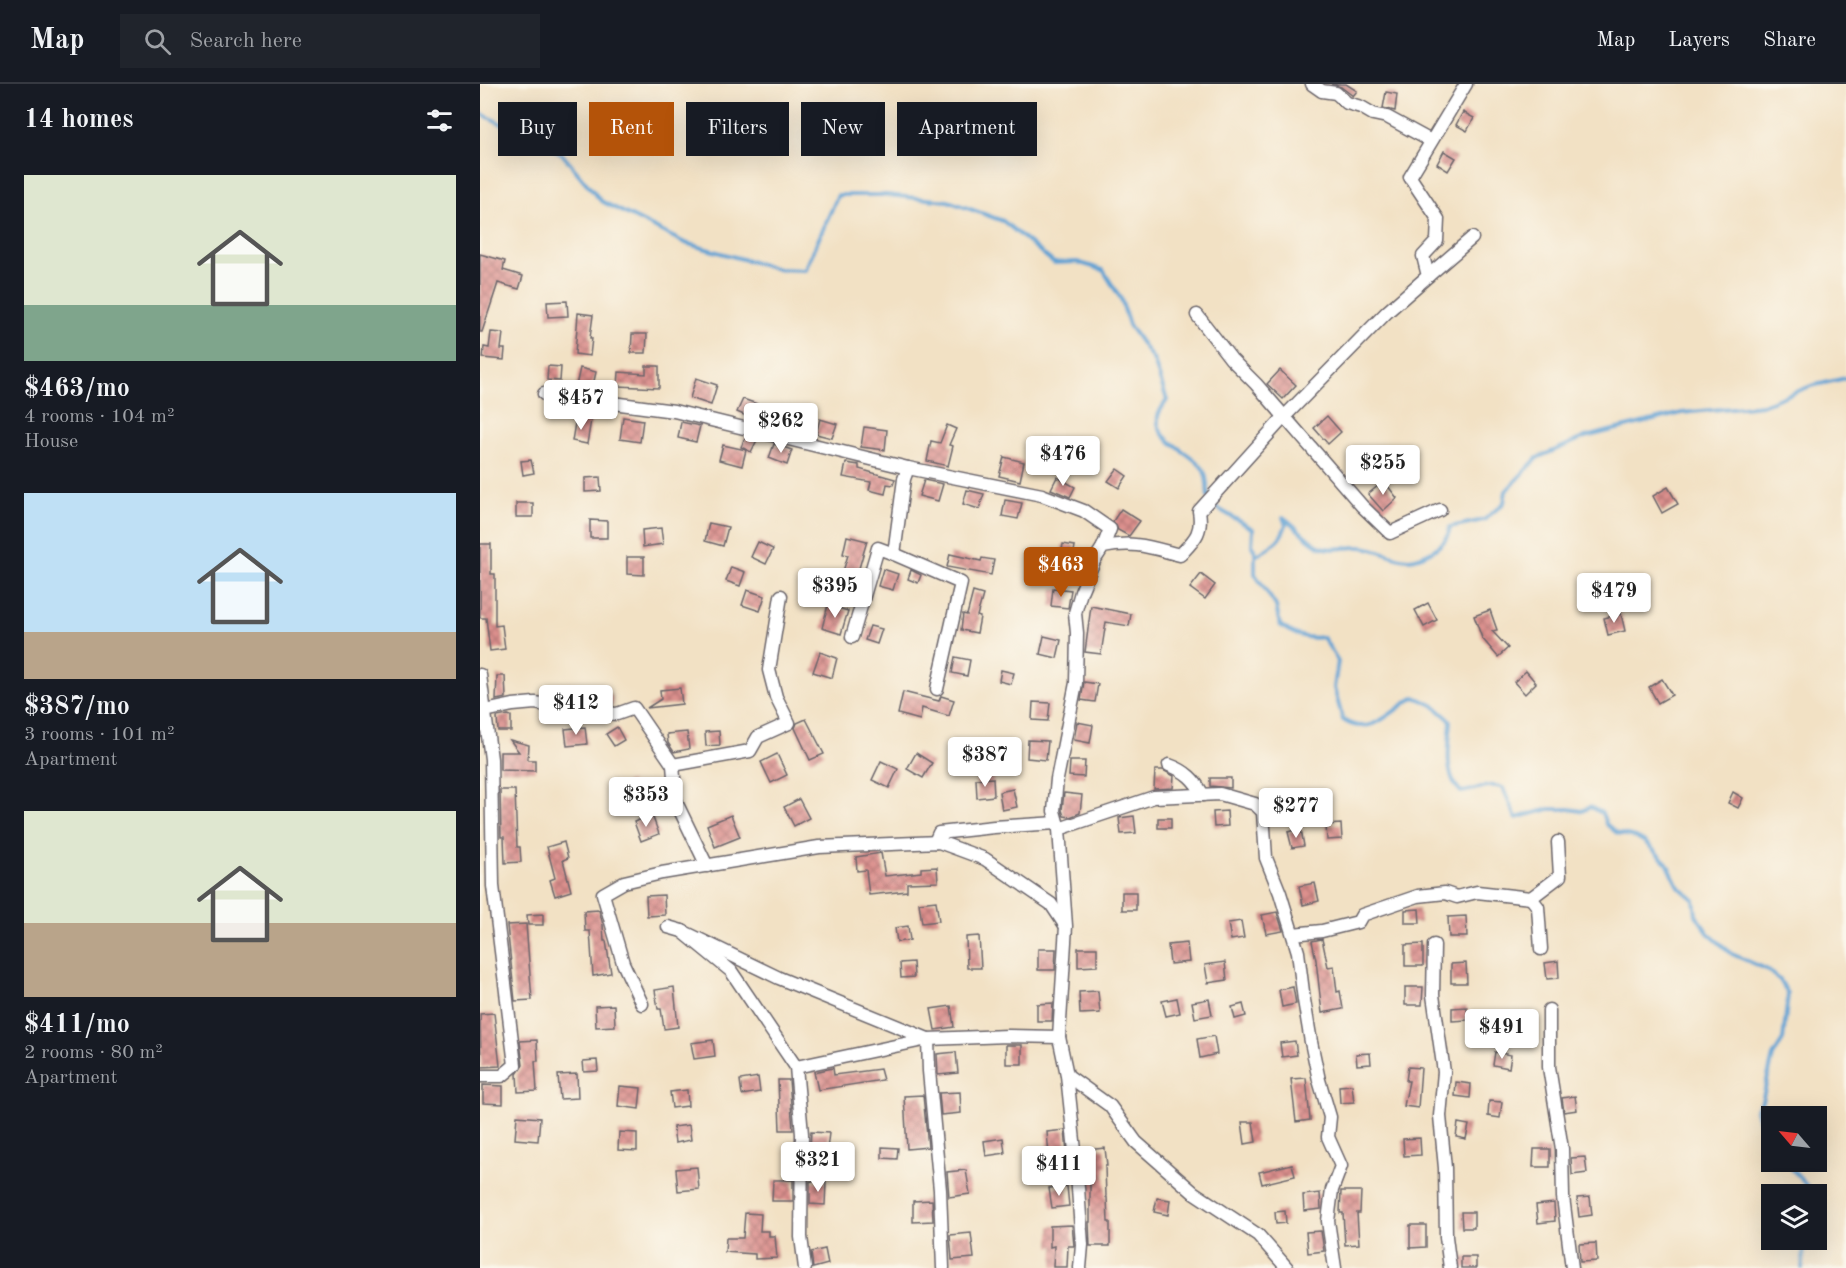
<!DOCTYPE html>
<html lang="en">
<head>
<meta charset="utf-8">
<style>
  body { margin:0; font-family:"Old Standard TT",serif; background:#20242c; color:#f1f3f6; height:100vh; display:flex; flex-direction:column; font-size:22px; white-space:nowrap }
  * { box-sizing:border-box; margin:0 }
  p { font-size:20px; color:#9ea1a6 }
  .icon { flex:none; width:33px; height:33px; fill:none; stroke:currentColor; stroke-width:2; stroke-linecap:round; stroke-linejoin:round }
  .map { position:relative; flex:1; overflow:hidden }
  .panel { display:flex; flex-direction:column; background:#171b24; width:480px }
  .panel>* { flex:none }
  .top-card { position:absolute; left:18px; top:18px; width:570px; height:54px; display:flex; gap:12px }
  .needle { width:39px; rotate:298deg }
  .controls { position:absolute; left:1281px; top:1022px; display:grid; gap:12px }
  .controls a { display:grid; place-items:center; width:66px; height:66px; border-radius:0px; background:#171b24; box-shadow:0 6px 24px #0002; font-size:30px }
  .price { position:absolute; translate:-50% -51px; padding:0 14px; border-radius:6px; background:#fff; color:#222; font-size:20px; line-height:39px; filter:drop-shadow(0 2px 3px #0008) }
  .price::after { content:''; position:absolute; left:50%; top:36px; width:18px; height:14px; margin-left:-9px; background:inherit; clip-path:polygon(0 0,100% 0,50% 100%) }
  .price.on { background:#b45309; color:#fff }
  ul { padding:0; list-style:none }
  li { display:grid; align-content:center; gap:12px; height:318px; padding:0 24px }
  li span { display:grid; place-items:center; height:186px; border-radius:0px; color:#555 }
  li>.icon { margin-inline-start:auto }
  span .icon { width:108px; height:108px; fill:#fffc; stroke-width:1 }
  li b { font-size:26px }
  h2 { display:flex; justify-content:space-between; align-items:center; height:72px; padding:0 24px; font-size:26px }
  .pill { padding:0 21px; border-radius:0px; background:#171b24; box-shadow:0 6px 24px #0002; font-size:21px; line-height:54px }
  .pill.on { background:#b45309; color:#fff }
  header { display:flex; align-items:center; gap:36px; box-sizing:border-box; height:84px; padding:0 30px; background:#171b24; border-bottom:2px solid #363941 }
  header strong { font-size:28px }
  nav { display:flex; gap:33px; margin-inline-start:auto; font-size:21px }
  .search { width:420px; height:54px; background:#20242c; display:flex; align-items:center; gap:15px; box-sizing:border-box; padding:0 21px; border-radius:0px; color:#9ea1a6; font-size:22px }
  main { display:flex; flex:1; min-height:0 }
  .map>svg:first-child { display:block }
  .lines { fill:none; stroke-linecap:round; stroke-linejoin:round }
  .stream { stroke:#60a1d3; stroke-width:4 }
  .building { fill:url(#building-cross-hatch) }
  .street-casing { stroke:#6b656b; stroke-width:15 }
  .street { stroke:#fff; stroke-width:12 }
</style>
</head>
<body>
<header>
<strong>Map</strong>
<div class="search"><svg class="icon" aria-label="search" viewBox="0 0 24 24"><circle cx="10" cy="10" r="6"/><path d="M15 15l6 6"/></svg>Search here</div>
<nav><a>Map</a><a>Layers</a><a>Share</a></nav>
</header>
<main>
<section class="panel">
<h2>14 homes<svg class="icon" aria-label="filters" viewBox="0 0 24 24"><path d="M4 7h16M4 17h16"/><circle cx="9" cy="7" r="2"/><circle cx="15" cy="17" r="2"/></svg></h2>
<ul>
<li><span style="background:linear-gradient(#dfe7d0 70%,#7fa58c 0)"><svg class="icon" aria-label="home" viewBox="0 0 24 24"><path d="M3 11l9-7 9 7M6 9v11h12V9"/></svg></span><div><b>$463/mo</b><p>4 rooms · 104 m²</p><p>House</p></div></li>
<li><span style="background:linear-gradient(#bfe0f5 75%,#b9a48a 0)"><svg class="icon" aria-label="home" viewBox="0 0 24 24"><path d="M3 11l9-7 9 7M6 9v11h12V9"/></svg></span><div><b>$387/mo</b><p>3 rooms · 101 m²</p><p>Apartment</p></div></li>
<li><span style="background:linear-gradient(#dfe7d0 60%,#b9a48a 0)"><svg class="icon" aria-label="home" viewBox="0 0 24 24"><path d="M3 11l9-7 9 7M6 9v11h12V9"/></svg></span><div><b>$411/mo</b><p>2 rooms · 80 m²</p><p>Apartment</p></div></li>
</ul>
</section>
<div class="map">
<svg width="1366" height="1184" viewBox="0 0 1366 1184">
  <defs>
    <pattern id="building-cross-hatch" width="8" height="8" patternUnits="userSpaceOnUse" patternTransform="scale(1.5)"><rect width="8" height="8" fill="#dc908d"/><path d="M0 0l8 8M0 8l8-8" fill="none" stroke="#b27574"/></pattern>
  </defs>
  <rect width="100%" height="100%" fill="#fbf7ec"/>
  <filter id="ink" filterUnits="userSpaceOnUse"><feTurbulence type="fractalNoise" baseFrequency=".0167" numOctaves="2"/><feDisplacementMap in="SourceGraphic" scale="12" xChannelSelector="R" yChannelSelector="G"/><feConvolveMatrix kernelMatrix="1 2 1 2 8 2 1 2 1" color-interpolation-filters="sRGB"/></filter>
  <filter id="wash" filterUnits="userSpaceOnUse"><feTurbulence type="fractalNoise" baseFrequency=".008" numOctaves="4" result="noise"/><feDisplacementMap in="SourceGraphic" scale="24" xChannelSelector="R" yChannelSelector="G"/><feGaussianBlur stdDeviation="1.35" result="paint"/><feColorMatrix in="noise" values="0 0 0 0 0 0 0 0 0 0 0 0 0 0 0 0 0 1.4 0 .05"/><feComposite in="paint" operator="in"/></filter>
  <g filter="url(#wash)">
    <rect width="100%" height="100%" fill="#f2e1c4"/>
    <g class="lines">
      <g class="stream">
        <path d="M0 29 82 70 121 117 205 159 298 185 325 186 358 111H406L468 117 523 137 574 179 597 178 623 186 641 215 649 241 674 277 687 316C684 321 679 327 678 332 674 358 712 367 723 385 728 393 727 405 728 413"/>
        <path d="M730 420 773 445 772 462 777 471C791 463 801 457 806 441L803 433C815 441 826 455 839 462 851 468 868 462 881 463 913 466 922 487 955 465 964 459 968 454 970 443L1004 436 1024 419 1026 407 1057 374 1105 353 1202 329 1282 321 1331 302 1366 294"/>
        <path d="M775 468V490L796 522 800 541C813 551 826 556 843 553L858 577 854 604 863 636C892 655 912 625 935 613L953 621 971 637C969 662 963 690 981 708 998 706 1007 698 1023 704L1036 734 1069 725H1089L1102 727 1110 723 1122 729 1126 740 1137 749 1156 753 1165 758 1187 779 1198 802 1214 816 1216 831 1228 849 1252 870 1286 885 1300 896 1308 910 1303 956 1293 972 1282 1017 1276 1026 1281 1045 1292 1059"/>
        <polyline points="1305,1077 1327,1102 1326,1110"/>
        <polyline points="1322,1184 1325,1155"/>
      </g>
    </g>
    <g id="blocks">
      <g class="building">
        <polygon points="851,0 866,0 877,7 873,12 861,3"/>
        <polygon points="906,8 917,10 915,27 903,24"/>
        <polygon points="983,28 994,34 987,47 976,41"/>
        <polygon points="964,67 976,74 968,87 957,80"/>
        <polygon points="0,170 25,177 23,186 43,192 39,205 18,199 2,248 0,248"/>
        <polygon points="87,217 88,232 68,233 67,218"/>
        <polygon points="98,229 113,231 110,254 112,254 110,272 95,270"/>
        <polygon points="11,248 23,249 21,265 25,265 24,276 3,274 4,263 9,264"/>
        <polygon points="152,250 167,250 166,269 151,269"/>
        <polygon points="68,282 81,283 80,297 67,296"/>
        <polygon points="166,282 179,282 179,304 138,302 139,288 166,290"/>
        <polygon points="100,284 116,288 112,306 96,302"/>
        <polygon points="800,286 816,301 803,315 787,300"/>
        <polygon points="216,294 237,301 231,321 210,314"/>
        <polygon points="263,315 277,320 271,334 257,328"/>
        <polygon points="306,328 322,334 318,344 302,338"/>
        <polygon points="847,332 861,348 848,360 834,344"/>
        <polygon points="96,333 111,336 107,360 92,357"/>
        <polygon points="143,333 163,336 160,358 140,355"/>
        <polygon points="340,335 357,340 352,354 336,350"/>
        <polygon points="201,338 220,342 216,358 198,354"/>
        <polygon points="467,341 476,345 469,361 473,362 468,382 447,377 451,357 460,359"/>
        <polygon points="384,343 407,346 405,366 381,363"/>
        <polygon points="266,353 277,356 271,368 261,363"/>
        <polygon points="294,360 312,366 307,381 289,374"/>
        <polygon points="243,361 266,366 262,382 239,376"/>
        <polygon points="914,365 922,373 916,380 907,371"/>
        <polygon points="524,373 544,378 540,397 519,392"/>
        <polygon points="51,376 54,389 43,391 41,377"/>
        <polygon points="366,379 379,381 379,385 415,395 413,401 407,400 405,410 389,406 391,398 363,393"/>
        <polygon points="637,385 647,392 639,404 628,397"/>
        <polygon points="120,393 121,407 105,408 105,394"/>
        <polygon points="577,393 595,403 590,413 571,405"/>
        <polygon points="444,396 463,400 458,417 439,412"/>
        <polygon points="904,397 917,414 903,427 888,410"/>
        <polygon points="1188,403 1198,420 1182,429 1173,412"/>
        <polygon points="487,406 504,410 499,425 483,420"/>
        <polygon points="525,416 542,419 538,435 522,432"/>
        <rect x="36" y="419" width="17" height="14"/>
        <polygon points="641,425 660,437 649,452 638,446 633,437"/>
        <polygon points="110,436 127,437 127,454 110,454"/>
        <polygon points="229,439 248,443 243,462 225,457"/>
        <polygon points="181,444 183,460 163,463 162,446"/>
        <polygon points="367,452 387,457 372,508 358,504 368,471 363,470"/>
        <polygon points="278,458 293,465 286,480 271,473"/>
        <polygon points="0,460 11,460 11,490 15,490 15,542 22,541 25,565 10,567 6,534 0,534"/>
        <polygon points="583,460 595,462 593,474 581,472"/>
        <polygon points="470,470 501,477 502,474 514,476 511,491 467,483"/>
        <polygon points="147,473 164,473 164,491 147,490"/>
        <polygon points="251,483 265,488 260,502 246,497"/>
        <polygon points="403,485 418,490 413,506 398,502"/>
        <polygon points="431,486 441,491 438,499 428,495"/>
        <polygon points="721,490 735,501 725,515 710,504"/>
        <polygon points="573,504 591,506 588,524 571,522"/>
        <polygon points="267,506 285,512 280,527 262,521"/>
        <polygon points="493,508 503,511 497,532 500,533 497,549 481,546 483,530 487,531"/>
        <polygon points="948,519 957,536 944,543 935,526"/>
        <polygon points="348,521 368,527 361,550 342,544"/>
        <polygon points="611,522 651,530 649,542 626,538 621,570 605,568"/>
        <polygon points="1010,526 1017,546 1012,547 1028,564 1018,573 1002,554 994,532"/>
        <polygon points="1141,530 1145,547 1128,551 1124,534"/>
        <polygon points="390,542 402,545 397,560 385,556"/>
        <polygon points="564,552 581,556 577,574 560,570"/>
        <polygon points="340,568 357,574 352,594 333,588"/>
        <polygon points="475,573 490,576 487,592 472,589"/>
        <polygon points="521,586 534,589 531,600 519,597"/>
        <polygon points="1046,587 1056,599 1045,610 1034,598"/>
        <polygon points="17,592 25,592 26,614 16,616"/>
        <polygon points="1182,595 1192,611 1178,619 1169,603"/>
        <polygon points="604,598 618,600 615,618 601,616"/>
        <polygon points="200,604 202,620 167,624 181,615 180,606"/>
        <polygon points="66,605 86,605 86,616 66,612"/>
        <polygon points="423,608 459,617 461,612 474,616 469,632 442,624 440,636 418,630"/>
        <polygon points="132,611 133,621 117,620 116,613"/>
        <polygon points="553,618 570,619 568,637 552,636"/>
        <polygon points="28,631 31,632 31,647 18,647 17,633"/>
        <polygon points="326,635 344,670 330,676 315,644 317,639"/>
        <polygon points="597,638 613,641 610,659 594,656"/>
        <polygon points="105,643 107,660 87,662 85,645"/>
        <polygon points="137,643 144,656 134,662 126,650"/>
        <polygon points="239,647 240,661 226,662 225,648"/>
        <polygon points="207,648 209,665 194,668 188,659 187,650"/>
        <polygon points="30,656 49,661 48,676 55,676 55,687 20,686 20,668 39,668"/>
        <polygon points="548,656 568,657 566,676 547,674"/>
        <polygon points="436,669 452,679 443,694 427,685"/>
        <polygon points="297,670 307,691 291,699 281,678"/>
        <polygon points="401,677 418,685 409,704 392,696"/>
        <polygon points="590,677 605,677 604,693 589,692"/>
        <polygon points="675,686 683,686 694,692 693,704 674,705"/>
        <polygon points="513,694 514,712 497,714 496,695"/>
        <polygon points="730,694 751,694 751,704 730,702"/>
        <polygon points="150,697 154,708 143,712 139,702"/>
        <polygon points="533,705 537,723 522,726 519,708"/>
        <polygon points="20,706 35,706 37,763 40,763 41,778 25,779 24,753 21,753"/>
        <polygon points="1253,708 1263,714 1258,724 1248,719"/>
        <polygon points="584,709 602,711 600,729 590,733 584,732 582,726"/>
        <polygon points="319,715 329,734 314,742 304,723"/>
        <polygon points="747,727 748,742 734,743 733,728"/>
        <polygon points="172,731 179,750 161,757 154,738"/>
        <polygon points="251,731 260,753 235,763 227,741"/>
        <polygon points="654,732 656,749 641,750 639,734"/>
        <rect x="678" y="734" width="13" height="10"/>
        <polygon points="861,740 862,755 847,756 846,741"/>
        <polygon points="821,745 824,762 812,764 808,748"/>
        <polygon points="84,758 88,774 83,776 91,807 75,812 70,796 75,794 67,763"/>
        <polygon points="401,769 405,792 441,788 441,784 457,783 458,798 427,799 427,807 389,811 386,786 377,787 376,773"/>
        <polygon points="835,799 839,817 823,821 819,802"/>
        <rect x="642" y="808" width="14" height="18"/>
        <polygon points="184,811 185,831 167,832 166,812"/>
        <polygon points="456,817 459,837 442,839 439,819"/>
        <polygon points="939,825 940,839 925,839 925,826"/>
        <polygon points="119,826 123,841 124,857 126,857 131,889 113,892 110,847 105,847 104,827"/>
        <polygon points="797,828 803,847 786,850 782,831"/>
        <polygon points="63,830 63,841 48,841 47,831"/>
        <polygon points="986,832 987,853 969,853 968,833"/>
        <polygon points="761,837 764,854 751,856 748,839"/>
        <polygon points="46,840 52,916 35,917 27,841"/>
        <polygon points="428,842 430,856 417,858 415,844"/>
        <polygon points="499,852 501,884 487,884 486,853"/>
        <polygon points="842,855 848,883 854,882 857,908 860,907 863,925 842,929 836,876 832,857"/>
        <polygon points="707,859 709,878 690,880 688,861"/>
        <polygon points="943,860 943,882 925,882 925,861"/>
        <polygon points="598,864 617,864 617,882 598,883"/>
        <polygon points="558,865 576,865 575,886 558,886"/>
        <polygon points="1078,877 1079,894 1067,895 1065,879"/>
        <polygon points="433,878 434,893 421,894 420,879"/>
        <polygon points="745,878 747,896 728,899 725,881"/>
        <polygon points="986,879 987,899 971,899 971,880"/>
        <polygon points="194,903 198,943 184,945 181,925 178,925 175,906"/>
        <polygon points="813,903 816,920 802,923 799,906"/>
        <polygon points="925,903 943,903 942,921 925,921"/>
        <polygon points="618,907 620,929 600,930 599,908"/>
        <polygon points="697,914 700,929 686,932 682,917"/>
        <polygon points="729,915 732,931 715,934 712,918"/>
        <polygon points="573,919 572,937 557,937 557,920"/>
        <polygon points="763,920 766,932 755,935 752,923"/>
        <polygon points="134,921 135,942 116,943 115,922"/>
        <polygon points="471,922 474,943 455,946 451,925"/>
        <polygon points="987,923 988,936 972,937 972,924"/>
        <polygon points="14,929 20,982 1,983 0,930"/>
        <polygon points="734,952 737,970 720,974 717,955"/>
        <polygon points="57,956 58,977 55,977 57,1007 38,1008 37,990 43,981 40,957"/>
        <polygon points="233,956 235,972 214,975 211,959"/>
        <polygon points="815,957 817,971 802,973 800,959"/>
        <rect x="526" y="961" width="16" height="19"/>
        <polygon points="476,968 478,989 458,991 457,970"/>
        <polygon points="1015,968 1031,971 1029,984 1013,981"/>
        <polygon points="890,969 891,980 877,981 876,970"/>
        <polygon points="117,976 118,987 104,988 103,977"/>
        <polygon points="928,983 941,984 938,1024 924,1022 929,997 926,997"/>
        <polygon points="353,984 354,991 400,985 403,996 338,1006 334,988"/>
        <polygon points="97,990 98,1014 80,1015 78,991"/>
        <polygon points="278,993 280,1008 262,1011 260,996"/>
        <polygon points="826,994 830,1036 816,1038 811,995"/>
        <polygon points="298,996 309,996 313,1046 300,1046"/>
        <polygon points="976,998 991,1000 990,1014 975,1012"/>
        <polygon points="3,1001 23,1002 23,1020 3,1019"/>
        <polygon points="872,1001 874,1018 860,1019 859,1002"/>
        <polygon points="140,1002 161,1004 159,1025 138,1022"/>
        <polygon points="207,1006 208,1022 192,1024 190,1008"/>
        <polygon points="480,1008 481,1029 461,1031 459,1009"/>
        <polygon points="443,1011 448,1063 427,1065 424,1012"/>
        <polygon points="1095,1012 1097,1026 1084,1028 1082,1014"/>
        <polygon points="1009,1017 1022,1018 1020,1034 1008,1032"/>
        <polygon points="37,1032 60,1034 58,1057 35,1055"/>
        <polygon points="762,1038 773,1038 776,1058 765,1060"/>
        <polygon points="978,1039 989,1041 986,1055 976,1053"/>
        <polygon points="209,1041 211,1056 195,1059 193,1043"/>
        <polygon points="585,1046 587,1069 569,1071 567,1048"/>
        <polygon points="139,1048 157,1049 157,1067 138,1066"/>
        <polygon points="331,1048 349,1049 347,1065 330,1064"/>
        <polygon points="523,1054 525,1069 506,1072 504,1057"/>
        <polygon points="940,1054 941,1071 924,1072 923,1055"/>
        <polygon points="402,1063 418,1064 417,1075 402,1074"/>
        <polygon points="625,1064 627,1082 625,1082 626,1113 627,1113 628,1138 630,1138 630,1162 610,1162 609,1138 610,1138 610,1083 608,1084 606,1066"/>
        <polygon points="1054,1065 1070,1065 1070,1083 1053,1083"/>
        <polygon points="1105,1073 1107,1089 1092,1091 1091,1074"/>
        <polygon points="812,1080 815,1092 782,1100 779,1088"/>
        <polygon points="217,1083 219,1105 198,1107 196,1085"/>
        <polygon points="486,1086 490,1110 469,1113 467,1088"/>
        <polygon points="293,1096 313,1096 313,1117 292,1117"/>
        <polygon points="330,1097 346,1098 345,1121 330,1120"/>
        <polygon points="587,1102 589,1122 572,1124 569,1104"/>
        <polygon points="861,1107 881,1107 880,1129 877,1129 879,1160 865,1161 863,1129 860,1129"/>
        <polygon points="840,1109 841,1125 824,1127 823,1111"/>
        <polygon points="1110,1113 1112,1131 1099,1133 1097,1114"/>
        <polygon points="677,1114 690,1116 688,1131 674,1128"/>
        <polygon points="452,1116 453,1137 433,1138 433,1117"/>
        <polygon points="1074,1119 1075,1137 1058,1139 1056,1121"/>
        <polygon points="805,1127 806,1139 796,1140 795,1128"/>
        <polygon points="981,1128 994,1128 994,1144 982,1144"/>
        <polygon points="265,1129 281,1130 280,1147 289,1147 289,1152 295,1152 297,1174 275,1175 275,1170 245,1168 246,1154 263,1154"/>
        <polygon points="592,1141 594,1162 588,1162 587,1183 573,1183 574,1162 570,1163 570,1142"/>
        <polygon points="930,1141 946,1141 946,1163 930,1164"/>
        <polygon points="841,1147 844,1167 828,1169 826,1148"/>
        <polygon points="491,1149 494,1174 472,1176 470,1151"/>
        <polygon points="1116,1159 1117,1177 1100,1178 1099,1160"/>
        <polygon points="345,1165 348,1180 333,1184 331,1168"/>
        <rect x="981" y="1173" width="15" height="11"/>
      </g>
    </g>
  </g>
  <g filter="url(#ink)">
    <use href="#blocks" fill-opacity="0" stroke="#6b656b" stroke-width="1.5"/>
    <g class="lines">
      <defs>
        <g id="street">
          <polyline points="832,0 842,7 856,9 867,19 881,23 893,30 907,33 951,57"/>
          <polyline points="948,192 992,154"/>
          <polyline points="717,231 751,275 776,300 882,422 910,449 960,426"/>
          <polyline points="64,310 194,327 428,384 424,395 414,470 398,464 372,553"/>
          <polyline points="428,384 562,411 604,427 630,445 623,463"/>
          <polyline points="414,470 481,499 457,605"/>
          <polyline points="0,591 11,675 13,802 35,981 22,992 0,992"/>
          <polyline points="5,627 33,621 55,619 110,628 137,630 154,624 193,681 196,718 227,782"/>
          <polyline points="193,681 270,667 278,653 309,639 296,613 289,586 301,512"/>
          <path d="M689 681C706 687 715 696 723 711"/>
          <path d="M579 745 574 727 577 695 596 599 597 549 595 529 601 508 614 477 623 463C655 457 669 463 700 471 714 456 723 449 719 427L804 333 907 228 948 192 943 172 957 157 958 135 930 93 986 0"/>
          <polyline points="455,758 459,749 514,743 577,739"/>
          <polyline points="1051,814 1058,823 1061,865"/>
          <polyline points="188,843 202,847 251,887 316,983 322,1050 321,1153 325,1184"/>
          <polyline points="202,847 299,894 448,955 449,987 460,1106 463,1184"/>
          <polyline points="813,850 842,847 878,838 882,831 938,812 965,809 977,813 997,808 1051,814 1080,792 1078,758"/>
          <polyline points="954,861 953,911 964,988 960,1032 965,1084 966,1153 970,1184"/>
          <polyline points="162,920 143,879 123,810 144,798 182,789 339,763 459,758 505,775 571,820 585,841"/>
          <polyline points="1069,926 1069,983 1082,1065 1083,1113 1092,1184"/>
          <polyline points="316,983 448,955 528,952 579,953"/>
          <polyline points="587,991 630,1022 656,1058 713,1108 778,1151 807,1184"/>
          <polyline points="600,1184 602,1161 596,1076 587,991 579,953 586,842 579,745 674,713 740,710 775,720 783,728 786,774 800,809 818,868 824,916 831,958 839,996 850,1033 848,1053 861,1082 852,1106 848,1137 855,1184"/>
        </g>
      </defs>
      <use href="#street" class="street-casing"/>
      <use href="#street" class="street"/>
    </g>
  </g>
</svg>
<div class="controls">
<a><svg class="needle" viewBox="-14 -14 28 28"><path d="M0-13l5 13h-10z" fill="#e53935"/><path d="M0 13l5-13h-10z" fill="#9ea1a6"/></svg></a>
<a><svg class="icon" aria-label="layers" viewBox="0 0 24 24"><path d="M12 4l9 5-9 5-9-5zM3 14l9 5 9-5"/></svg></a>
</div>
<b class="price" style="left:101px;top:347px">$457</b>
<b class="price" style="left:301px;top:370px">$262</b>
<b class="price" style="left:583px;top:403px">$476</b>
<b class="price" style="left:903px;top:412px">$255</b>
<b class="price on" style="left:581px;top:514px">$463</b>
<b class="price" style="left:355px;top:535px">$395</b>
<b class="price" style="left:1134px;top:540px">$479</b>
<b class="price" style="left:96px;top:652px">$412</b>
<b class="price" style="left:505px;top:704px">$387</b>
<b class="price" style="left:166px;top:744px">$353</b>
<b class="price" style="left:816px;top:755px">$277</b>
<b class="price" style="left:1022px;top:976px">$491</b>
<b class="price" style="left:338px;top:1109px">$321</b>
<b class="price" style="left:579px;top:1113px">$411</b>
<div class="top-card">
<a class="pill">Buy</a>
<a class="pill on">Rent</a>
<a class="pill">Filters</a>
<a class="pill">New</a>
<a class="pill">Apartment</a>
</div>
</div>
</main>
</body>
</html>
